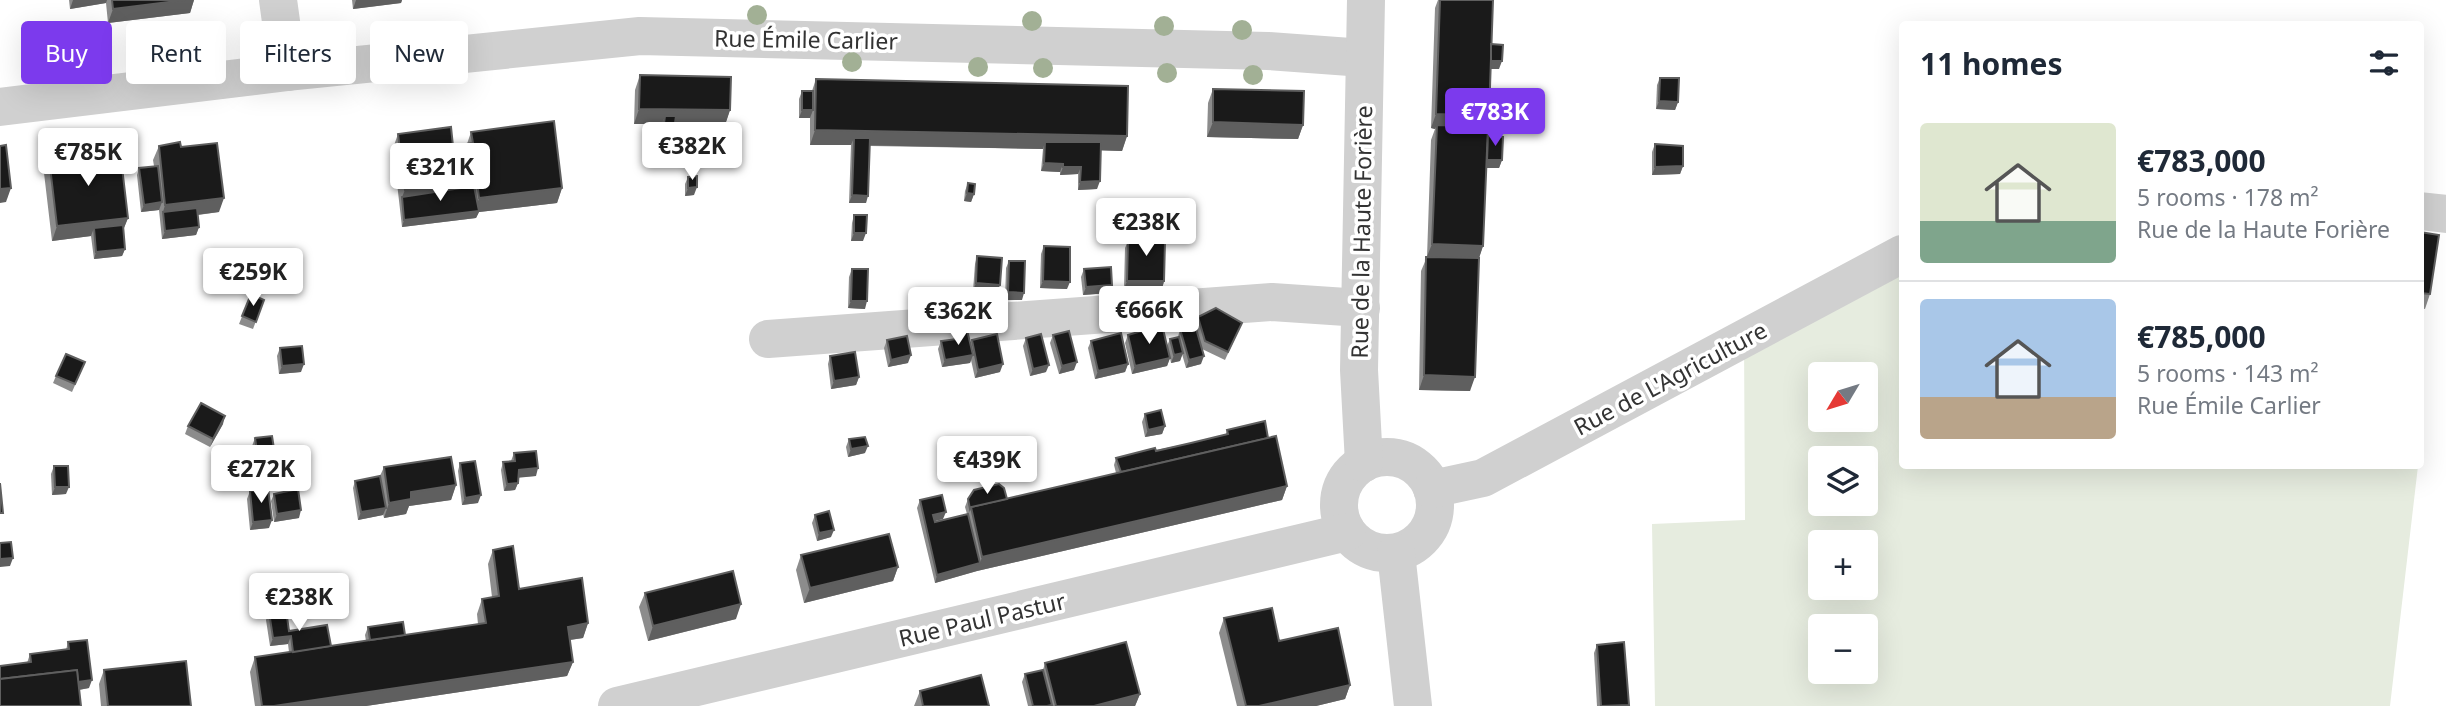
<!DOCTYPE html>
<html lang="en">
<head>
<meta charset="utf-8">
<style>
  body { margin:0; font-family:"Noto Sans",sans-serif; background:#f6f6f7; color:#1f2937; height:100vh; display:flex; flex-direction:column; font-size:26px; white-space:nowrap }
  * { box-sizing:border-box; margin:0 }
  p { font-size:23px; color:#747a83 }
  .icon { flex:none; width:38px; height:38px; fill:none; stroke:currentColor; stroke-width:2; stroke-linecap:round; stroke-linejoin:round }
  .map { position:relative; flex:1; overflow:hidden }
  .sheet { position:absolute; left:1899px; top:21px; width:525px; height:448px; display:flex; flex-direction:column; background:#fff; border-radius:7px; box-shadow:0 7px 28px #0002 }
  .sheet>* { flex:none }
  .banner { position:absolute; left:21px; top:21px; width:665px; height:63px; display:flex; gap:14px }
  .needle { width:46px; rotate:232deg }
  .controls { position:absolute; left:1808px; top:362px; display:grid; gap:14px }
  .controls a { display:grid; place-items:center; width:70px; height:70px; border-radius:7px; background:#fff; box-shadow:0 7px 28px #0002; font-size:35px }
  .price { position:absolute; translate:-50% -60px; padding:0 16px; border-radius:7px; background:#fff; color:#222; font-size:23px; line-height:46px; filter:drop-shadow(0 2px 4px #0008) }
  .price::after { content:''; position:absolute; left:50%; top:42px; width:21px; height:16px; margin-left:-10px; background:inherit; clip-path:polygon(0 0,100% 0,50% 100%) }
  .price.current { background:#7c3aed; color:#fff }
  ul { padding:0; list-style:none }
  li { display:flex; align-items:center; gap:21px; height:175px; padding:0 21px }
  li+li { border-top:2px solid #e0e1e3 }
  li span { display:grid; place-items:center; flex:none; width:196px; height:140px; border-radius:7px; color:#555 }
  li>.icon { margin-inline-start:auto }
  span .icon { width:84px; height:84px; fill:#fffc; stroke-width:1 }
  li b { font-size:30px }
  h2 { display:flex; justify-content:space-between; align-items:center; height:84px; padding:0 21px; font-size:30px }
  .chip { padding:0 24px; border-radius:7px; background:#fff; box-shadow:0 7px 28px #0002; font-size:24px; line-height:63px }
  .chip.current { background:#7c3aed; color:#fff }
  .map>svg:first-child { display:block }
  .green { fill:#e6ecdf; fill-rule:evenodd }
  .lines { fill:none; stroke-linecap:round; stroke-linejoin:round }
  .minor { stroke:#d0d0d0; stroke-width:38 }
  .tree { fill:#a2b095 }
  .wall { fill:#8c8c8c }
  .shaded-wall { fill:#5f5f5f }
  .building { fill:#1a1a1a; stroke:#5f5f5f; stroke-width:2 }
  .labels { text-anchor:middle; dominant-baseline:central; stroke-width:7; stroke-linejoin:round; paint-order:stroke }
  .street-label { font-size:23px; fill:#333; stroke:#fff }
</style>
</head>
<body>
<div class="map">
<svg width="2446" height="706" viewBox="0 0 2446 706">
  <rect width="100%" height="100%" fill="#fff"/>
  <path class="green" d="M1902 254V466H2418L2390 706H1655L1652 524 1745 520 1744 338ZM1820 374H1866V420H1820ZM1820 458H1866V504H1820ZM1820 542H1866V588H1820ZM1820 626H1866V672H1820Z"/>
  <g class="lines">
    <g class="minor">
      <polyline points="278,0 288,72"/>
      <polyline points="0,107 288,72 640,36 1268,51 1364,58"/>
      <polyline points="2420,211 2446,214"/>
      <polyline points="768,339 1272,302 1361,308"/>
      <circle cx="1387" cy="505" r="48"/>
      <polyline points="1364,463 1359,370 1366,0"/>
      <polyline points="1432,489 1483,478 1902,254"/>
      <polyline points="1396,553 1413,706"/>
      <polyline points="617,706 1347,532"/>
    </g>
  </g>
  <g class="tree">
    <circle cx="757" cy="15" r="10"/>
    <circle cx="1032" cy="21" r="10"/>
    <circle cx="1164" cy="26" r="10"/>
    <circle cx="1242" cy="30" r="10"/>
    <circle cx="852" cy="62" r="10"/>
    <circle cx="978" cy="67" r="10"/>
    <circle cx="1043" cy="68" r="10"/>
    <circle cx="1167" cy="73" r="10"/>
    <circle cx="1253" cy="75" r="10"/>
  </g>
  <g class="wall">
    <polygon points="69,0 194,0 190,13 108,23 106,3 70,9"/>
    <polygon points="352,0 402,0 401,3 353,9"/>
    <polygon points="1438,0 1493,0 1491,44 1499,69 1490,69 1489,106 1492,98 1505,124 1488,123 1488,117 1485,127 1488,136 1502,160 1499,168 1486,168 1483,246 1479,258 1470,391 1419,390 1421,271 1427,257 1431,140 1435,129 1431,128 1435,8"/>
    <polygon points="640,75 730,110 725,125 675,124 673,131 661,131 662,124 634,124 635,90"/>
    <polygon points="1660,78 1678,102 1675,110 1656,109 1657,85"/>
    <polygon points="816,79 1127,136 1122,151 1101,150 1097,189 1078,190 1078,174 1060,175 1060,172 1041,171 1043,149 870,146 866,203 849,203 851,145 810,145 810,118 799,118 799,99 802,91 812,91"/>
    <polygon points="1213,89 1303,125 1298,139 1207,137 1208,103"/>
    <polygon points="471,132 562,188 557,203 479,212 476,218 402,227 393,148 398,134 453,146 467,144"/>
    <polygon points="1655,144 1683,166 1680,174 1652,175 1652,152"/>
    <polygon points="159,146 181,147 219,212 198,215 199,227 196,235 162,239 159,210 141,212 137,175 139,168 154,166 153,160"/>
    <polygon points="49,158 128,218 123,230 125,249 122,256 94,259 91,236 52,241 44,173"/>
    <polygon points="688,177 694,195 685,196 685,184"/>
    <polygon points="968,183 974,194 971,202 964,201 965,191"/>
    <polygon points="854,215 863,241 851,241 852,223"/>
    <polygon points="1134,232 1161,241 1164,281 1162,289 1124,289 1125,248 1128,241 1131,241"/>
    <polygon points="2420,232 2430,294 2425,309 2420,308"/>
    <polygon points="1044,246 1067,289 1040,288 1041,254"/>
    <polygon points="977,256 997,293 973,291 975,264"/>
    <polygon points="1009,261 1022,300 1005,300 1006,268"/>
    <polygon points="852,269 865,309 848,308 849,277"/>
    <polygon points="1084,269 1109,293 1083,295 1081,277"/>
    <polygon points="251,294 264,300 253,329 239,324"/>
    <polygon points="1198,317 1242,323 1225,360 1202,349 1195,324"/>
    <polygon points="1180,329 1201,364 1186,368 1182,354 1180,361 1171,363 1170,358 1167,366 1132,374 1125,343 1128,335 1167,346 1170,339 1178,337"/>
    <polygon points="956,332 970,344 972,340 1000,372 975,378 971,360 970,363 942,367 938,349 941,341 954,339"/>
    <polygon points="1053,335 1074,370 1059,374 1050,343"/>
    <polygon points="1026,338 1046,372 1030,376 1023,346"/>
    <polygon points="887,340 908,363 888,367 884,348"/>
    <polygon points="1091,341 1128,364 1125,372 1095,379 1088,348"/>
    <polygon points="280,348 301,372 279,374 277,356"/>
    <polygon points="830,356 859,377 856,385 831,389 828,364"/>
    <polygon points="85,362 72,392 53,383 56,376"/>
    <polygon points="1145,414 1165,426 1162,434 1145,437 1142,422"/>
    <polygon points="223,424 210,447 185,434 188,426"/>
    <polygon points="1227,430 1268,438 1287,486 1282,500 977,571 935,583 917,508 920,500 943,519 935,521 935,522 967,514 965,507 968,499 1007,499 1116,473 1114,465 1116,458 1191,443 1226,434"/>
    <polygon points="255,438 274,449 271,456 254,458 252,446"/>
    <polygon points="849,439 865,453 848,457 846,447"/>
    <polygon points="514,453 536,476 518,477 518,483 515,490 504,491 501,470 503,462 511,461"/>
    <polygon points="460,463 478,503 462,505 458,471"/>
    <polygon points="54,466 66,494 52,495 51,474"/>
    <polygon points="384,467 456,485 451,500 409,506 406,514 384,518 383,514 383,515 358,520 353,488 355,481 380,476"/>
    <polygon points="250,491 269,528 250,530 247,499"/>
    <polygon points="274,494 299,518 274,522 271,501"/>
    <polygon points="815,515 831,537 817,541 812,523"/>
    <polygon points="493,550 519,589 588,623 583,638 570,640 573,662 567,676 366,706 255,706 250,672 255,657 289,652 288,644 270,646 266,620 269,612 289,631 331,646 366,641 365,635 368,627 405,635 478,624 477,614 482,599 492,597 488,564"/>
    <polygon points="801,555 898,567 893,581 804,603 796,570"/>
    <polygon points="645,593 736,619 648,641 639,607"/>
    <polygon points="1224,618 1279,641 1350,685 1345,699 1316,706 1237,706 1219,633"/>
    <polygon points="68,642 89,688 79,690 27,663 30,654 66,650"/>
    <polygon points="1597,645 1629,705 1629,706 1597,706 1594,653"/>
    <polygon points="1045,663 1140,694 1135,706 1028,706 1022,682 1025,674 1043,670"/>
    <polygon points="104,670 191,706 101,706 99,684"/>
    <polygon points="920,691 989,706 914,706"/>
  </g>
  <g class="shaded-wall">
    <polygon points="73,0 107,0 106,3 70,9"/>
    <polygon points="185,0 194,0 190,13 108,23 113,9"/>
    <polygon points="356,0 402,0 401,3 353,9"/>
    <polygon points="1489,61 1502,61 1499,69 1486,69"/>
    <polygon points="1659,101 1678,102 1675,110 1656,109"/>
    <polygon points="639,109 730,110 725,125 675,124 673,131 661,131 665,116 662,124 634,124"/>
    <polygon points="802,110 813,110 810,118 799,118"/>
    <polygon points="1436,114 1489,116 1484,130 1437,125 1435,129 1431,128"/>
    <polygon points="1491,115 1508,117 1505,124 1488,123"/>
    <polygon points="1213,122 1303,125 1298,139 1207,137"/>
    <polygon points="815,130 1127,136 1122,151 1045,149 1045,142 1043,149 854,145 854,138 851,145 810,145"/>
    <polygon points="1485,160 1502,160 1499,168 1482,168"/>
    <polygon points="1044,163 1063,164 1060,172 1041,171"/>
    <polygon points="1683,166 1680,174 1652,175 1655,167"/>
    <polygon points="1063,167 1081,167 1078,174 1060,175"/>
    <polygon points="477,180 472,194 402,197 405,190"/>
    <polygon points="1100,181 1097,189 1078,190 1080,182"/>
    <polygon points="697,187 694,195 685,196 688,188"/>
    <polygon points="11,188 6,202 0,203 0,189"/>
    <polygon points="562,188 557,203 479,212 476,218 402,227 404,220 475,211 479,198"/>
    <polygon points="967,193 974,194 971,202 964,201"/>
    <polygon points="852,195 868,196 866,203 849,203"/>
    <polygon points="224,198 219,212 164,219 163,212 165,205"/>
    <polygon points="162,202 159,210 141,212 144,205"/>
    <polygon points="128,218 122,233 94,228 91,236 52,241 57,226"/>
    <polygon points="199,227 196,235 162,239 165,231"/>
    <polygon points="854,233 866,233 863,241 851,241"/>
    <polygon points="1432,244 1483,246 1478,261 1426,259"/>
    <polygon points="125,249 122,256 94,259 96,252"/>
    <polygon points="1043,281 1070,282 1067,289 1040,288"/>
    <polygon points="1127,281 1164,281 1162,289 1124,289"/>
    <polygon points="976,283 1000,285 997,293 973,291"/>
    <polygon points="1112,285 1109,293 1083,295 1086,287"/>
    <polygon points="1008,292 1024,293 1022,300 1005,300"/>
    <polygon points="851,301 867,301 865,309 848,308"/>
    <polygon points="1183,353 1180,361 1171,363 1174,355"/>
    <polygon points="911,355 908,363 888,367 891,360"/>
    <polygon points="973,355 970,363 942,367 945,360"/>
    <polygon points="1204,356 1201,364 1186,368 1189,360"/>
    <polygon points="1170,358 1167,366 1132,374 1135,366"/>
    <polygon points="1077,362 1074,370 1059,374 1062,366"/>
    <polygon points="304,364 301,372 279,374 282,366"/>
    <polygon points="1003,364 1000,372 975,378 978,370"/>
    <polygon points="1128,364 1125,372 1095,379 1098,371"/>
    <polygon points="1049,365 1046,372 1030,376 1033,369"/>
    <polygon points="1424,375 1475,377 1470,391 1419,390"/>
    <polygon points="859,377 856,385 831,389 834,381"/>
    <polygon points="225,416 223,424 210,447 213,439"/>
    <polygon points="1165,426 1162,434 1145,437 1148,430"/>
    <polygon points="868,446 865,453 848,457 851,449"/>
    <polygon points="274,449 271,456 254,458 257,451"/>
    <polygon points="538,468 536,476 516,478 519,470"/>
    <polygon points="518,483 515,490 504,491 507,484"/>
    <polygon points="456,485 451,500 409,506 406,514 384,518 389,503 411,492"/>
    <polygon points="1287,486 1282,500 977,571 935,583 937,575 980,563 982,557"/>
    <polygon points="55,487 69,487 66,494 52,495"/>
    <polygon points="481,495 478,503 462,505 465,498"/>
    <polygon points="386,508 383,515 358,520 361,512"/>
    <polygon points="301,510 299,518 274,522 277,514"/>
    <polygon points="946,512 943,519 930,522 933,515"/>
    <polygon points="272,520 269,528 250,530 253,522"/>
    <polygon points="834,530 831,537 817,541 819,533"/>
    <polygon points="13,558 10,566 0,567 0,559"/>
    <polygon points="898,567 893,581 804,603 810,588"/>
    <polygon points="741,604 736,619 648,641 653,626"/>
    <polygon points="588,623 583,638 562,641 568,627"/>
    <polygon points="291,636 288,644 270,646 273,638"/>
    <polygon points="573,662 567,676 366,706 274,706"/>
    <polygon points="92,680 89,688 72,691 75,683"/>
    <polygon points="1350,685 1345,699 1316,706 1259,706"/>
    <polygon points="1140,694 1135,706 1094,706"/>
  </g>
  <g class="building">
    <polygon points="112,0 185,0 113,9"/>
    <polygon points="1440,0 1493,0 1489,116 1436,114"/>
    <polygon points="1491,44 1503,45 1502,61 1491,61"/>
    <polygon points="640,75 731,77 730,110 639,109"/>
    <polygon points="1660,78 1679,78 1678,102 1659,101"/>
    <polygon points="816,79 1128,86 1127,136 815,130"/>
    <polygon points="1213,89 1304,91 1303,125 1213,122"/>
    <rect x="802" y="91" width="11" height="19"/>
    <polygon points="1492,98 1510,99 1508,117 1491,115"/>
    <polygon points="665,116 676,116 675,123 664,123"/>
    <polygon points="554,121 562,188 479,198 477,180 405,190 398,134 451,127 453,146 473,143 471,132"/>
    <polygon points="1437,125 1488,127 1483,246 1432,244"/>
    <polygon points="1488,136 1503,137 1502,160 1487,160"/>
    <polygon points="854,138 870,138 868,196 852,195"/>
    <polygon points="180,142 181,147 217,143 224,198 165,205 159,146"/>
    <polygon points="1045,142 1101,142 1100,181 1080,182 1081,167 1063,167 1063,164 1044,163"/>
    <polygon points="1655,144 1683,146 1683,166 1655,167"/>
    <polygon points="6,145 11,188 0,189 0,146"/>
    <polygon points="120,150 128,218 57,226 49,158"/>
    <polygon points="158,166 162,202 144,205 139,168"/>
    <polygon points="697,176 697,187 688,188 688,177"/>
    <polygon points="968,183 975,184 974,194 967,193"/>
    <polygon points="474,186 479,211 404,220 402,197"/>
    <polygon points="197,208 199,227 165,231 163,212"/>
    <polygon points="854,215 867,215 866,233 854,233"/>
    <polygon points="123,225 125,249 96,252 94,228"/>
    <polygon points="1134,232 1161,232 1161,241 1165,241 1164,281 1127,281 1128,241 1134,241"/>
    <polygon points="2420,232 2439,235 2430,294 2420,293"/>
    <polygon points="1044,246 1070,247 1070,282 1043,281"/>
    <polygon points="977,256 1002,258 1000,285 976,283"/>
    <polygon points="1426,257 1479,258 1475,377 1424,375"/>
    <polygon points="1009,261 1025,261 1024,293 1008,292"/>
    <polygon points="1111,267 1112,285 1086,287 1084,269"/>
    <polygon points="852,269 868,269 867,301 851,301"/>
    <polygon points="251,294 264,300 256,322 242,316"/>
    <polygon points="1216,308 1242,323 1228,352 1205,341 1198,317"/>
    <polygon points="1162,325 1170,358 1135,366 1128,335"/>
    <polygon points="1195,325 1204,356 1189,360 1180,329"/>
    <polygon points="967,330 973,355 945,360 941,341 957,339 956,332"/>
    <polygon points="1069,331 1077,362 1062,366 1053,335"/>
    <polygon points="1121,333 1128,364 1098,371 1091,341"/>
    <polygon points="997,334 1003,364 978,370 972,340"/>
    <polygon points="1041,334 1049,365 1033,369 1026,338"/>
    <polygon points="907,336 911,355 891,360 887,340"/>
    <polygon points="1179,337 1183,353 1174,355 1170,339"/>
    <polygon points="302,346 304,364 282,366 280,348"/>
    <polygon points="855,352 859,377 834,381 830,356"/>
    <polygon points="66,354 85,362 75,384 56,376"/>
    <polygon points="201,403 225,416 213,439 188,426"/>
    <polygon points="1161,410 1165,426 1148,430 1145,414"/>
    <polygon points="1265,421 1268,438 1121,472 1116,458 1155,448 1156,451 1191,443 1228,434 1227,430"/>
    <polygon points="272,436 274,449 257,451 255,438"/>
    <polygon points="1276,436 1287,486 982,557 971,507"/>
    <polygon points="865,437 868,446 851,449 849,439"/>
    <polygon points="536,451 538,468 519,470 518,483 507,484 503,462 515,461 514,453"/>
    <polygon points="451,457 456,485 411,492 411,499 389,503 384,467"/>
    <polygon points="475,461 481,495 465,498 460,463"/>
    <polygon points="54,466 68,466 69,487 55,487"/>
    <polygon points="380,476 386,508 361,512 355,481"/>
    <polygon points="0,483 3,513 0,513"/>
    <polygon points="999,484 1004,488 1007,499 971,507 970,509 968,499 974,490"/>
    <polygon points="268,488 272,520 253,522 250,491"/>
    <polygon points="298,489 301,510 277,514 274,494"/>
    <polygon points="942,495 946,512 933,515 935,522 968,514 980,563 937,575 920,500"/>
    <polygon points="829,511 834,530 819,533 815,515"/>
    <polygon points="889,534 898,567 810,588 801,555"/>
    <polygon points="11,542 13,558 0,559 0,543"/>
    <polygon points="513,546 519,589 582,578 588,623 568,627 573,662 274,706 262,706 255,657 486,623 482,599 499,596 493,550"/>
    <polygon points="733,571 741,604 653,626 645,593"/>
    <polygon points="1272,608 1279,641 1338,628 1350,685 1259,706 1246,706 1224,618"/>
    <polygon points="286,610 289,631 327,625 331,646 293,652 291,636 273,638 269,612"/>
    <polygon points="403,622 405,635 370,640 368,627"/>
    <polygon points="87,640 92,680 78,682 77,670 0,679 0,666 31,662 30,654 69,649 68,642"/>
    <polygon points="1126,642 1140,694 1094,706 1056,706 1045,663"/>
    <polygon points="1624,642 1629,705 1601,706 1597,645"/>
    <polygon points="186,661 191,706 108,706 104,670"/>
    <polygon points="77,670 81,706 0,706 0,679"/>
    <polygon points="1043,670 1052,705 1047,706 1033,706 1025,674"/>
    <polygon points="981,675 989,706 923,706 920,691"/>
  </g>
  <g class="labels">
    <g class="street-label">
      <text transform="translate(806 39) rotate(1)">Rue Émile Carlier</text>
      <text transform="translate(1361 232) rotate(-89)">Rue de la Haute Forière</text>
      <text transform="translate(1670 378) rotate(-28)">Rue de L'Agriculture</text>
      <text transform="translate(982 619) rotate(-13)">Rue Paul Pastur</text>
    </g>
  </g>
</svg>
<div class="controls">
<a><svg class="needle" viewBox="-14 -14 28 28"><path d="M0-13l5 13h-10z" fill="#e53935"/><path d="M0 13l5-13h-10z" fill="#747a83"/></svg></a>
<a><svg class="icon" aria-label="layers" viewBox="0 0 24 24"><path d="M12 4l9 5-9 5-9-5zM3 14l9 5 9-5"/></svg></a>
<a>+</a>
<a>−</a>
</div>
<b class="price current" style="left:1495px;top:148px">€783K</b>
<b class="price" style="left:692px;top:182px">€382K</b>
<b class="price" style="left:88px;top:188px">€785K</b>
<b class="price" style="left:440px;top:203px">€321K</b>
<b class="price" style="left:1146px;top:258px">€238K</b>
<b class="price" style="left:253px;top:308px">€259K</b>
<b class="price" style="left:1149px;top:346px">€666K</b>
<b class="price" style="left:958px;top:347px">€362K</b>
<b class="price" style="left:987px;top:496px">€439K</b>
<b class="price" style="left:261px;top:505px">€272K</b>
<b class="price" style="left:299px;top:633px">€238K</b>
<div class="banner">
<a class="chip current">Buy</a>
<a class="chip">Rent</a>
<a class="chip">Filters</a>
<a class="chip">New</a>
</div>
<section class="sheet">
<h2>11 homes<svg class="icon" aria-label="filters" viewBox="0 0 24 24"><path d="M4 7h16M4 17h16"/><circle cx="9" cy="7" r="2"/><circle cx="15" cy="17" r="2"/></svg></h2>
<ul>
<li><span style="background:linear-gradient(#dfe7d0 70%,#7fa58c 0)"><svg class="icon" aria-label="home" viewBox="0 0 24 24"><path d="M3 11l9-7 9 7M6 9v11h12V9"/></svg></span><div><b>€783,000</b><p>5 rooms · 178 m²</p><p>Rue de la Haute Forière</p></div></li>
<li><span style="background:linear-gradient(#a9c7e8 70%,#b9a48a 0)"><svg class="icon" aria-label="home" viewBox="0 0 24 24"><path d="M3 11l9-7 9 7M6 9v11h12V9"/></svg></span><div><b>€785,000</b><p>5 rooms · 143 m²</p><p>Rue Émile Carlier</p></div></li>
</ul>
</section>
</div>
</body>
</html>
